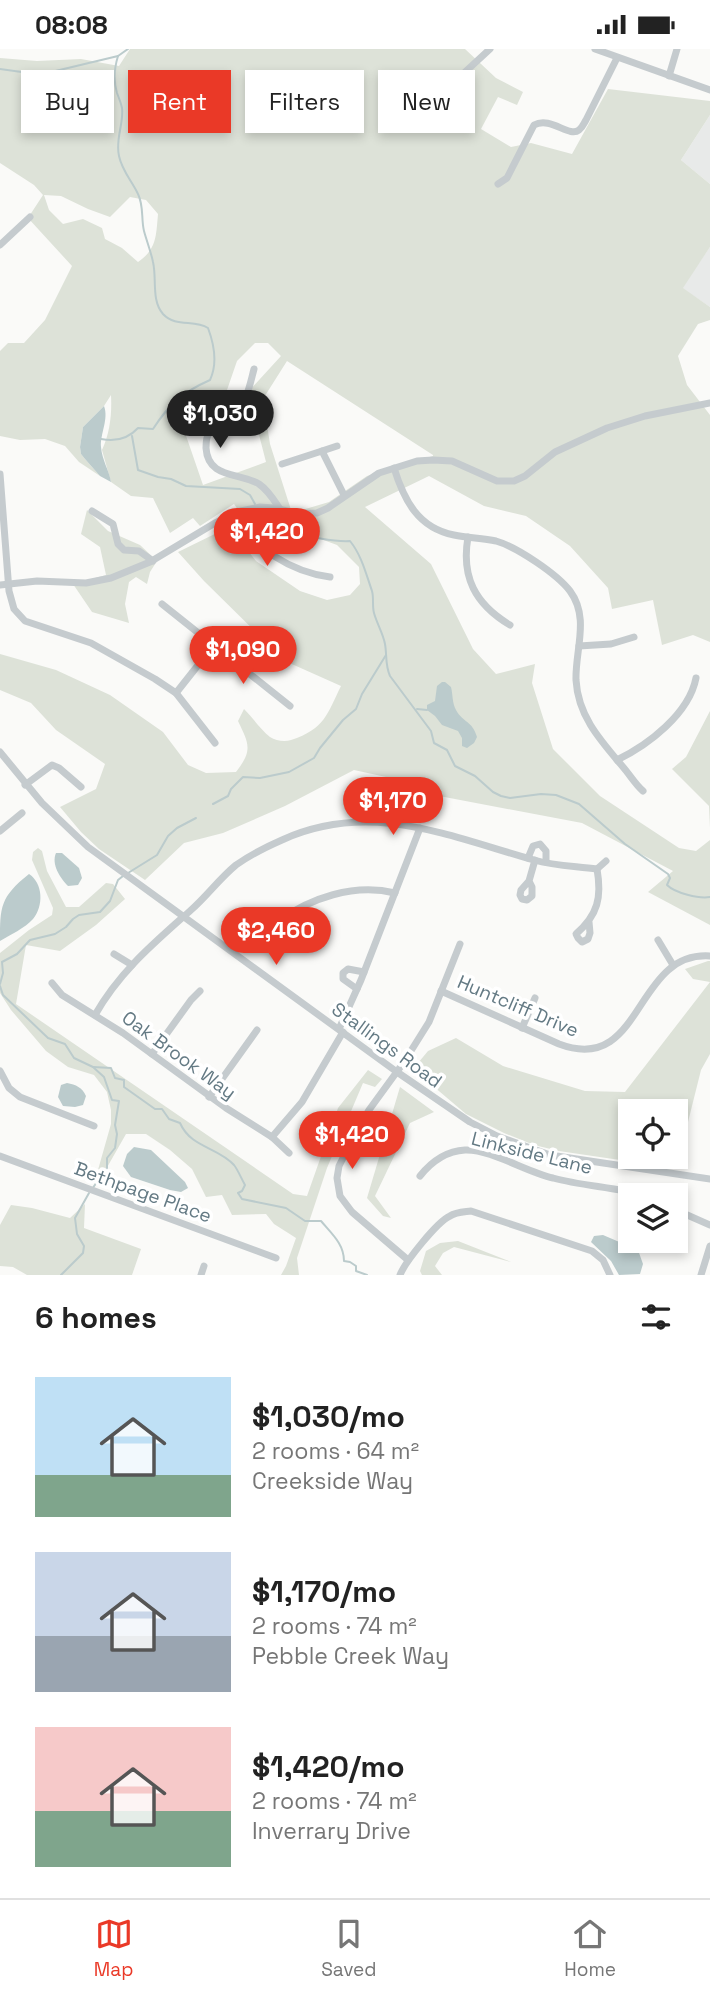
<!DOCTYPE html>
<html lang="en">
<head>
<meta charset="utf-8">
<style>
  body { margin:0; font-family:"Space Grotesk",sans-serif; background:#f2f2f2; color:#222; height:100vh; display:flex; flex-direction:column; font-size:26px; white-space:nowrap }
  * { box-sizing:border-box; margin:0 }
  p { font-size:23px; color:#767676 }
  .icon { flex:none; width:38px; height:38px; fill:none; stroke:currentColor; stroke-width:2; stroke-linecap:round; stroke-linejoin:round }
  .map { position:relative; height:1226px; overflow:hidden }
  .panel { display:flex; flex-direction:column; background:#fff; flex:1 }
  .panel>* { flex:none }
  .banner { position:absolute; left:21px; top:21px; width:668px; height:63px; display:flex; gap:14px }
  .controls { position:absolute; left:618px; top:1050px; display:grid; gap:14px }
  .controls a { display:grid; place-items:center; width:70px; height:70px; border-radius:0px; background:#fff; box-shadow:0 4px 10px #0003; font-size:35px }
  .price { position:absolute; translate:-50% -60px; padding:0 16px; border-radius:24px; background:#ea3927; color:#fff; font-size:23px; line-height:46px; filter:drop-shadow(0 2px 4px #0008) }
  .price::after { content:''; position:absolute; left:50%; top:42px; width:21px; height:16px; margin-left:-10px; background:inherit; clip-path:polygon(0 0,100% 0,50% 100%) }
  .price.current { background:#222; color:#fff }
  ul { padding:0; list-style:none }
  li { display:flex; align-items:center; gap:21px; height:175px; padding:0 35px }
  li span { display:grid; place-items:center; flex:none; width:196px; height:140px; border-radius:0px; color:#555 }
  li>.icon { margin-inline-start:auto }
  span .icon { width:84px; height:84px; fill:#fffc; stroke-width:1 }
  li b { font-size:30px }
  h2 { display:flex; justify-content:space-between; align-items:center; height:84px; padding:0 35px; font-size:30px }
  .chip { padding:0 24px; border-radius:0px; background:#fff; box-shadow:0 4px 10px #0003; font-size:24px; line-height:63px }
  .chip.current { background:#ea3927; color:#fff }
  .status { display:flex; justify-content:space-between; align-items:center; height:49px; padding:0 35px; background:#fff; direction:ltr }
  .status svg { height:19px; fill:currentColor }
  .menu { display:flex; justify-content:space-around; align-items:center; height:98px; border-top:2px solid #e0e0e0; background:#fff; font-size:19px; color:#767676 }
  .menu a { display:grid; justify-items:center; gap:4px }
  .menu .current { color:#ea3927 }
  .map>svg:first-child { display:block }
  .built { fill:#e8eae9 }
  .green { fill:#dde2d8; fill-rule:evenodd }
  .water { fill:#bbcbcc }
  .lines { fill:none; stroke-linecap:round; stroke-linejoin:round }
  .stream { stroke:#bbcbcc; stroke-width:2 }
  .minor { stroke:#c5cbce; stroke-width:7 }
  .labels { text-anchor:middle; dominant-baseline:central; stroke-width:7; stroke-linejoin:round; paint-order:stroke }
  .street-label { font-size:19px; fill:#647a84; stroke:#fff }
</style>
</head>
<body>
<div class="status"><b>08:08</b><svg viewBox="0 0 49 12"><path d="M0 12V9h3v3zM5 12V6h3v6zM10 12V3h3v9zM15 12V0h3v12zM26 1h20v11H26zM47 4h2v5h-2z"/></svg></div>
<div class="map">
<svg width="710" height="1226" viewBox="0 0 710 1226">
  <rect width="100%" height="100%" fill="#fafaf8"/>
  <g class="built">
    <polygon points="710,66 710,135 681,111"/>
    <polygon points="710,198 710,258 682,239"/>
  </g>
  <g class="green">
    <path d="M130 0H465L496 29 523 43 517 56 498 48 481 80 511 98 531 94 572 105 608 40 710 52V66L681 111 710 135V198L683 239 710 258V271L698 275 678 307 687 336 710 366V593L693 586 662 596 653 551 612 560 608 539 570 497 526 467 484 457 429 427 365 458 431 515 473 600 496 625 535 615 532 634 553 700 600 747 679 799 696 802 710 791V876L648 843 673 822 582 774 434 746 395 730 354 721 285 757 223 784 184 794 145 831 99 800 81 783 60 758 96 740 105 715 56 681 31 654 0 641V605L56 621 110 646 163 683 188 716 206 724 236 723C253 701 249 695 238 672L244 660C253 669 261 681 270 688 276 692 285 693 291 691 325 680 327 665 341 637L285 612 204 532 178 503 229 478 256 512 300 542 327 551 350 546 360 535 359 518 337 496 318 489 279 497 252 481 234 455 200 477 193 469 170 484 153 449 131 447 111 433 102 401C110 384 112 365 111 346L104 357 83 378 80 398 81 405 85 410 100 427 79 413 65 397 45 390 20 391 0 387V302L8 294H24L45 271 72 217 28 169 43 146 34 136 0 114V9L37 12 81 10 119 17ZM44 146 61 147 88 160 110 168 130 148 146 151 158 165C156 187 157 200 138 213L122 199 105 190 102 179 83 170 63 175 49 161ZM255 294H268L281 307 248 343 266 413 203 436 182 375 227 341 237 312ZM287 312 433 406V407L367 427 329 453 292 464 270 395 263 350Z"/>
    <polygon points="87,461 108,482 140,496 157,512 150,523 147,535 136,528 129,533 125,555 129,574 92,563 73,535 106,526 100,498 81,485"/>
    <polygon points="710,662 710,779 709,757 672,720 686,708"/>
    <polygon points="38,799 42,802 47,822 66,858 79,858 106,834 113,835 125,850 96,876 60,902 26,896 16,955 293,1145 307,1147 338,1059 368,1021 382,1030 375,1038 363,1034 327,1119 297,1209 299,1226 281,1226 286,1217 296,1189 274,1175 266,1165 232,1166 222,1146 206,1148 192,1120 170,1101 146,1085 126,1085 97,1136 94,1135 111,1075 111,1061 107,1043 94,1026 68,1018 46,1002 11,961 0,944 0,904 29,881 52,866 53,859 32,811 33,803"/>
    <path d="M708 912H710V1005L701 1021 686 1081 674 1119 559 1102 534 1096 504 1084 466 1065 413 1020 428 1002 456 989 503 1017 585 1042 625 1043 710 933 693 930 685 920ZM630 1062H676V1108H630Z"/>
    <polygon points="400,1038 434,1063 410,1074 375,1147 391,1169 383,1167 367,1149"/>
    <polygon points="85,1155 84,1179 141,1200 132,1226 27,1226 13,1218 0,1217 0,1176 11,1156 32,1159 70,1169"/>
    <polygon points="458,1192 511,1213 454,1198 443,1204 435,1217 442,1226 422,1226 420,1222 426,1202 440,1194"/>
  </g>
  <g class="water">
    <path d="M104 357C109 370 100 385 101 398 102 411 109 421 111 433L100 427 85 410 81 405 80 398 83 378Z"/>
    <path d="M442 633H445L451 638C453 646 452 654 456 661 463 674 472 671 477 688L474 694 467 699 462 697V689L458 682 442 676 435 667 427 661V656L435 652 437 637Z"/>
    <path d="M56 804H62L79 819 82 829 78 836 68 837C60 829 51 815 56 804Z"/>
    <path d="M29 825C43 834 44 857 33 870 25 879 10 886 0 892 0 858 0 848 29 825Z"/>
    <path d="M67 1034C76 1036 82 1038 86 1047L83 1056 75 1058 63 1057 58 1048 61 1036Z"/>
    <polygon points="134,1098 151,1101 185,1133 188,1139 181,1143 170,1141 131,1128 123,1117 127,1105"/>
    <polygon points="603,1186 638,1201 643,1215 640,1225 619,1226 611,1212 591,1193 594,1187"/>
  </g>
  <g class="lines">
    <g class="stream">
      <polyline points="0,20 36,25 47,24 118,7 128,0"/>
      <polyline points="132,387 138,421 158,428 171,430 186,437 240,440 250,446 255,455"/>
      <path d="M101 390C116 393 128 390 138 379L153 380C169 355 183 343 210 331 218 314 214 295 208 279 194 270 176 279 163 265 151 251 157 230 153 213 151 203 147 193 144 182 141 170 144 157 138 145 132 132 122 122 119 107 115 90 124 75 122 59 121 54 119 49 117 44 113 31 114 20 118 7"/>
      <path d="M257 463 258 478C275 490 292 485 312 488 325 490 337 493 350 492 362 507 366 525 372 542 374 549 372 557 374 564 377 575 383 584 385 595 387 606 385 616 390 627L431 682 434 694 447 701 455 717 475 727 493 743 501 747 510 749 541 745 556 746 579 755 625 795 668 825 670 829 667 836C675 844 699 850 710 848"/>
      <polyline points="417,660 427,661"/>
      <polyline points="213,755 228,747 231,740 243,728 260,729 289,723 314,709 320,699 343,671 356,660 362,645 386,606"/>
      <polyline points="128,824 157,806 168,787 177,779 196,769"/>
      <polyline points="0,935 3,924 2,913 17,905 30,891 55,885 66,878 73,870 79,866 100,863 110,852 118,831 123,827"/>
      <polyline points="0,937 3,946 48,989 65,995 74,1009 93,1018 104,1028 112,1051 119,1052 115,1076 117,1085 115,1099 107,1109 107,1119 92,1140"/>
      <path d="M93 1018 111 1019 115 1029 124 1031V1038L155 1060H162L169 1070 180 1074C191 1099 218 1098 234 1116 238 1121 241 1129 245 1136L242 1142 238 1144 242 1150 286 1159 305 1172H321C332 1185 344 1195 344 1212L350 1213 356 1217V1222L367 1226"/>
      <polyline points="61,1226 83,1204 84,1197 77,1185 75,1169 89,1144"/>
    </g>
    <g class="minor">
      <polyline points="595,0 710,41"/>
      <polyline points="464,24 490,0"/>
      <polyline points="669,27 677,0"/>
      <path d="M498 135 507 129 534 76C551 67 569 89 579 81 583 78 584 74 586 71L617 9"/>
      <polyline points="0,196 30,168"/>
      <path d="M254 320C250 335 247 354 234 364 226 370 215 374 209 384 206 388 206 394 206 399 208 430 239 423 259 435 268 441 274 451 280 460"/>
      <polyline points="322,402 337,397"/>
      <polyline points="282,415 322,402 344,446"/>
      <path d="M394 419C404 451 418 479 454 486 468 489 482 489 496 492 517 498 557 525 570 542 590 569 575 601 576 631 578 667 600 691 623 718 630 726 635 735 643 742"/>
      <polyline points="0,425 9,542 14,560 25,572 91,594 155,630 176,644 215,694"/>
      <polyline points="92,462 113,475 118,495 124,501 139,502 153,512"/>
      <path d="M231 466C254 498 290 523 330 528"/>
      <path d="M468 488C461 528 475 555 510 576"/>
      <polyline points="0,536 37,532 86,534 111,529 150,513 215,474 241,462 260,458 274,459 300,465 317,464 328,459 379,424 417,412 433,411 452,412 497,432 514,432 525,427 555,403 607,379 645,367 710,354"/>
      <polyline points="162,555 290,657"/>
      <polyline points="579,597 611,595 634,588"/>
      <polyline points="176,644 214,596"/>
      <polyline points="0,703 42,754 88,798 397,1023 470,1073 497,1087 550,1106 710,1130"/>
      <path d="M617 711C648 696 689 665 696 629"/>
      <polyline points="25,736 52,716 59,719 81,738"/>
      <polyline points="0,782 22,764"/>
      <polyline points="528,809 533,797 540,795 546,802 546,813"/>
      <polyline points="529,832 532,838 532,847 527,851 522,850 520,846 521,841 529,832 535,811"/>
      <path d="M277 873C310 849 354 834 395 844"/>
      <path d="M589 873 590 884 588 890 582 893 578 889 576 885C598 866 602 848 597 820"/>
      <polyline points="658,891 673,916"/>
      <polyline points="114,905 132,916"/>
      <polyline points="52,934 62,946 123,984 226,1059 272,1088 289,1104"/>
      <polyline points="357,940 343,930 343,924 348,920 364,923"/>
      <path d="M441 942 559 995C644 1027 633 902 710 907"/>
      <path d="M95 966C120 922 154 894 191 861 207 847 219 830 236 816 250 806 266 798 282 791 370 751 448 787 534 811 555 817 575 817 597 820L606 812"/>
      <polyline points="522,979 535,949"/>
      <polyline points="339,980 361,931 420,779"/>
      <polyline points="152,1005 191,951 200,942"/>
      <polyline points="0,1022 9,1039 20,1048 94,1077"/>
      <polyline points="209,1048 257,981"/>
      <polyline points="272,1088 302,1053 343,983"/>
      <polyline points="0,1107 276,1209"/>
      <path d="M420 1127C432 1112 446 1102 465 1101 491 1100 526 1123 553 1129 582 1137 614 1138 643 1146"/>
      <polyline points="676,1161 710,1176"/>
      <polyline points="408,1211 352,1163 340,1147 337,1129 339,1117 355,1085 369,1061 404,1013 429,973 460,895"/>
      <polyline points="201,1226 204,1217"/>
      <path d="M400 1226C405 1213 437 1173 450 1167 456 1163 464 1163 471 1162L592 1202 603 1211 610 1226"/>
      <polyline points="701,1226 710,1197"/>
    </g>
  </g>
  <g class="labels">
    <g class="street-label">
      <text transform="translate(518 957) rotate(23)">Huntcliff Drive</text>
      <text transform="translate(387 996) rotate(36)">Stallings Road</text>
      <text transform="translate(179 1006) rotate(36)">Oak Brook Way</text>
      <text transform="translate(532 1104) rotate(14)">Linkside Lane</text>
      <text transform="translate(143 1143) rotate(20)">Bethpage Place</text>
    </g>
  </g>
</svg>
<div class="controls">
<a><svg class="icon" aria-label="locate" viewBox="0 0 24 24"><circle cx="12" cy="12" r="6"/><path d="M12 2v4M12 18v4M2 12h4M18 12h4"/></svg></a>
<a><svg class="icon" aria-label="layers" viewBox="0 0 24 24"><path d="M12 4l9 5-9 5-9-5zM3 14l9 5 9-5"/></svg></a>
</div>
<b class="price current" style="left:220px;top:401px">$1,030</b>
<b class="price" style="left:267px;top:519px">$1,420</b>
<b class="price" style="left:243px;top:637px">$1,090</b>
<b class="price" style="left:393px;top:788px">$1,170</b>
<b class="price" style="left:276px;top:918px">$2,460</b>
<b class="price" style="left:352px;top:1122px">$1,420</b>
<div class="banner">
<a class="chip">Buy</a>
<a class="chip current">Rent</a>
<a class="chip">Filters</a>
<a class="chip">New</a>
</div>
</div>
<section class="panel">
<h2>6 homes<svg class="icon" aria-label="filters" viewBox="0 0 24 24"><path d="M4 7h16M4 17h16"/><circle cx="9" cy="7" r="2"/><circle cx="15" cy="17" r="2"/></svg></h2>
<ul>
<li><span style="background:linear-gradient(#bfe0f5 70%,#7fa58c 0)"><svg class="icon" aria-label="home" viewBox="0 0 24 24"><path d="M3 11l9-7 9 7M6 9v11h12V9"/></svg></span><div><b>$1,030/mo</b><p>2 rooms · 64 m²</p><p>Creekside Way</p></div></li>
<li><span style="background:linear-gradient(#c9d6e8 60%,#9aa5b1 0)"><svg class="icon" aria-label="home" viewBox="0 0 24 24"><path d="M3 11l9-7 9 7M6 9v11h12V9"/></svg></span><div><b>$1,170/mo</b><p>2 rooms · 74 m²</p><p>Pebble Creek Way</p></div></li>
<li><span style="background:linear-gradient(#f6c9c9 60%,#7fa58c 0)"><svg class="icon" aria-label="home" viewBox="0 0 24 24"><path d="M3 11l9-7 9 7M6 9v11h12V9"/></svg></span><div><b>$1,420/mo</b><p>2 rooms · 74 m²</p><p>Inverrary Drive</p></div></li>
</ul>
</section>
<nav class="menu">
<a class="current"><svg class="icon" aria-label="map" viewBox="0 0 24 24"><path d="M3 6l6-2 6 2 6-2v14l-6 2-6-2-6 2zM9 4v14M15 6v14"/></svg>Map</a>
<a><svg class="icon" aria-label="saved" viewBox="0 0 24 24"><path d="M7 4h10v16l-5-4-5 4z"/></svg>Saved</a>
<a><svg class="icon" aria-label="home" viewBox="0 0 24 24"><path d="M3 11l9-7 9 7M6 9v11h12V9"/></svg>Home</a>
</nav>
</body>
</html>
